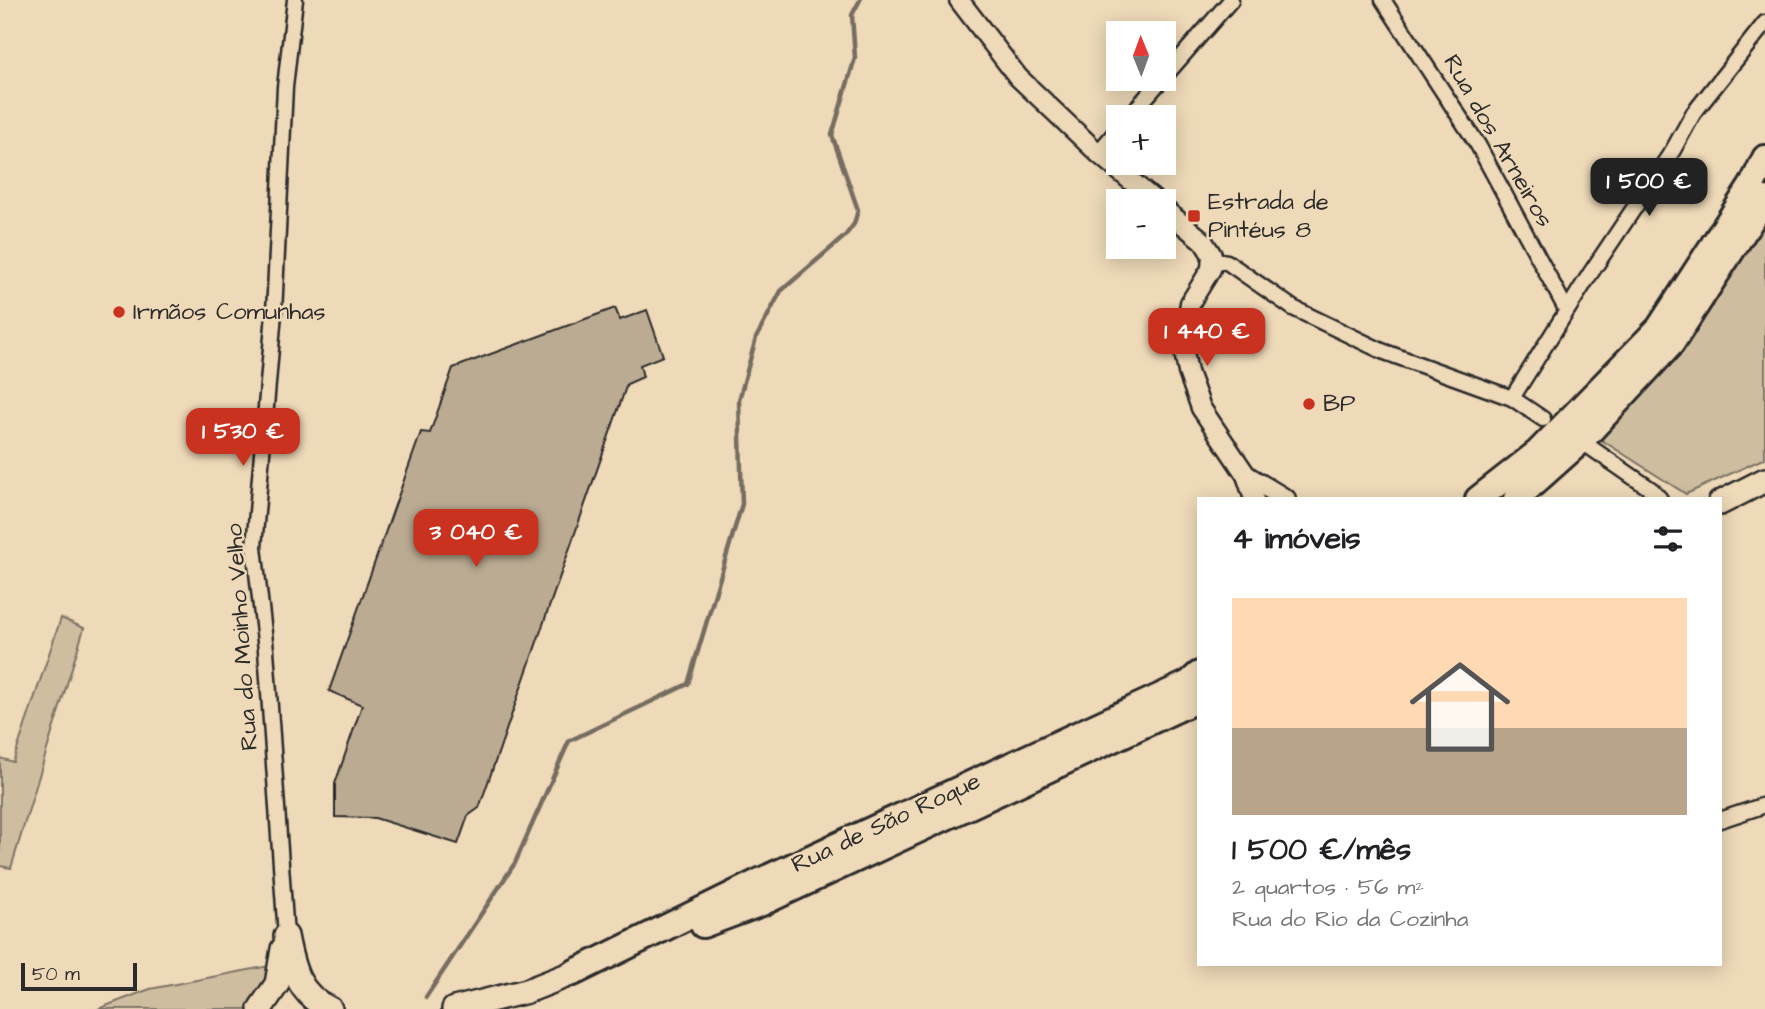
<!DOCTYPE html>
<html lang="pt">
<head>
<meta charset="utf-8">
<style>
  body { margin:0; font-family:"Architects Daughter",sans-serif; background:#f6f6f6; color:#202124; height:100vh; display:flex; flex-direction:column; font-size:26px; white-space:nowrap }
  * { box-sizing:border-box; margin:0 }
  p { font-size:23px; color:#757577 }
  .icon { flex:none; width:38px; height:38px; fill:none; stroke:currentColor; stroke-width:2; stroke-linecap:round; stroke-linejoin:round }
  .map { position:relative; flex:1; overflow:hidden }
  .sheet { position:absolute; left:1197px; top:497px; width:525px; height:469px; display:flex; flex-direction:column; background:#fff; border-radius:0px; box-shadow:0 4px 18px #0003 }
  .sheet>* { flex:none }
  .needle { width:46px; rotate:359deg }
  .controls { position:absolute; left:1106px; top:21px; display:grid; gap:14px }
  .controls a { display:grid; place-items:center; width:70px; height:70px; border-radius:0px; background:#fff; box-shadow:0 4px 18px #0003; font-size:35px }
  .scale { position:absolute; left:21px; bottom:18px; width:116px; box-sizing:border-box; padding-left:7px; border:4px solid #2b2b2b; border-top:0; font-size:19px; line-height:24px; white-space:nowrap; color:#2b2b2b; -webkit-text-stroke:5px #eed9b8; paint-order:stroke }
  .price { position:absolute; translate:-50% -60px; padding:0 16px; border-radius:14px; background:#c8321e; color:#fff; font-size:23px; line-height:46px; filter:drop-shadow(0 2px 4px #0008) }
  .price::after { content:''; position:absolute; left:50%; top:42px; width:21px; height:16px; margin-left:-10px; background:inherit; clip-path:polygon(0 0,100% 0,50% 100%) }
  .price.on { background:#222; color:#fff }
  ul { padding:0; list-style:none }
  li { display:grid; align-content:center; gap:14px; height:371px; padding:0 35px }
  li+li { border-top:2px solid #e0e0e0 }
  li span { display:grid; place-items:center; height:217px; border-radius:0px; color:#555 }
  li>.icon { margin-inline-start:auto }
  span .icon { width:126px; height:126px; fill:#fffc; stroke-width:1 }
  li b { font-size:30px }
  h2 { display:flex; justify-content:space-between; align-items:center; height:84px; padding:0 35px; font-size:30px }
  .map>svg:first-child { display:block }
  .green { fill:#cfbda0; stroke:#7d7466; stroke-width:2 }
  .lines { fill:none; stroke-linecap:round; stroke-linejoin:round }
  .stream { stroke:#756d60; stroke-width:4.5 }
  .building { fill:#bbab93; stroke:#2b2b2b; stroke-width:2 }
  .minor-casing { stroke:#2b2b2b; stroke-width:19 }
  .tertiary-casing { stroke:#2b2b2b; stroke-width:23 }
  .primary-casing { stroke:#2b2b2b; stroke-width:28 }
  .trunk-casing { stroke:#2b2b2b; stroke-width:30 }
  .minor { stroke:#eed9b8; stroke-width:14 }
  .tertiary { stroke:#eed9b8; stroke-width:18 }
  .primary { stroke:#eed9b8; stroke-width:23 }
  .trunk { stroke:#eed9b8; stroke-width:24 }
  .poi-dot { fill:#c8321e; stroke:#eed9b8; stroke-width:2.5 }
  .labels { text-anchor:middle; dominant-baseline:central; stroke-width:5; stroke-linejoin:round; paint-order:stroke }
  .street-label { font-size:24px; fill:#2b2b2b; stroke:#eed9b8 }
  .poi-label { font-size:24px; fill:#2b2b2b; stroke:#eed9b8; text-anchor:start }
</style>
</head>
<body>
<div class="map">
<svg width="1765" height="1009" viewBox="0 0 1765 1009">
  <rect width="100%" height="100%" fill="#eed9b8"/>
  <filter id="ink" filterUnits="userSpaceOnUse"><feTurbulence type="fractalNoise" baseFrequency=".0143" numOctaves="2"/><feDisplacementMap in="SourceGraphic" scale="14" xChannelSelector="R" yChannelSelector="G"/><feConvolveMatrix kernelMatrix="1 2 1 2 8 2 1 2 1" color-interpolation-filters="sRGB"/></filter>
  <g filter="url(#ink)">
    <g class="green">
      <polygon points="1765,224 1765,458 1686,494 1600,439 1689,333"/>
      <polygon points="61,618 84,628 11,868 0,866 0,758 13,762"/>
      <polygon points="274,965 258,999 246,1009 98,1009 150,989"/>
    </g>
    <g class="lines">
      <polyline class="stream" points="426,997 515,863 569,741 688,684 742,504 739,400 756,338 781,291 845,236 854,224 858,210 832,135 855,58 852,15 860,0"/>
    </g>
    <polygon class="building" points="615,308 620,320 647,310 663,356 640,365 643,377 627,384 479,808 468,816 458,844 375,818 335,817 335,784 362,705 329,691 421,432 430,433 453,368"/>
    <g class="lines">
      <defs>
        <g id="minor">
          <polyline points="1383,0 1478,145 1566,309"/>
          <polyline points="1164,77 1231,0"/>
          <polyline points="1129,117 1162,79"/>
          <polyline points="1098,153 1118,129"/>
          <polyline points="1213,260 1227,262 1293,308 1382,351 1512,398 1543,419"/>
          <polyline points="1512,398 1590,274 1673,150 1693,114 1765,23"/>
          <polyline points="1581,441 1652,490 1660,499"/>
          <polyline points="1720,820 1765,805"/>
          <polyline points="286,936 266,650 254,547 274,313 285,87 295,0"/>
        </g>
        <g id="tertiary">
          <polyline points="959,0 1018,77 1098,153 1155,201"/>
          <polyline points="1164,209 1203,241 1212,255 1211,269 1190,303 1183,347 1188,372 1201,408 1246,475 1254,499"/>
          <polyline points="1246,475 1286,499"/>
        </g>
        <g id="primary">
          <polyline points="1720,503 1765,480"/>
          <path d="M286 936C292 967 298 995 330 1009"/>
          <polyline points="260,1009 277,984 283,949"/>
          <polyline points="454,1009 527,991 573,973"/>
        </g>
        <g id="trunk">
          <polyline points="1478,499 1538,452 1659,328 1752,185 1765,158"/>
          <polyline points="1516,499 1581,441 1672,343 1765,199"/>
          <polyline points="703,925 762,903 1199,699"/>
          <polyline points="573,973 758,882 1189,683 1199,674"/>
        </g>
      </defs>
      <use href="#minor" class="minor-casing"/>
      <use href="#tertiary" class="tertiary-casing"/>
      <use href="#primary" class="primary-casing"/>
      <use href="#trunk" class="trunk-casing"/>
      <use href="#minor" class="minor"/>
      <use href="#tertiary" class="tertiary"/>
      <use href="#primary" class="primary"/>
      <use href="#trunk" class="trunk"/>
    </g>
  </g>
  <g class="poi-dot">
    <rect x="1187" y="209" width="14" height="14" rx="3.5"/>
    <circle cx="119" cy="312" r="7"/>
    <circle cx="1309" cy="404" r="7"/>
  </g>
  <g class="labels">
    <g class="street-label">
      <text transform="translate(1498 141) rotate(60)">Rua dos Arneiros</text>
      <text transform="translate(242 637) rotate(-94)">Rua do Moinho Velho</text>
      <text transform="translate(886 823) rotate(-25)">Rua de São Roque</text>
    </g>
    <g class="poi-label">
      <text x="1208" y="202">Estrada de<tspan x="1208" dy="28">Pintéus 8</tspan></text>
      <text x="133" y="312">Irmãos Comunhas</text>
      <text x="1323" y="404">BP</text>
    </g>
  </g>
</svg>
<div class="controls">
<a><svg class="needle" viewBox="-14 -14 28 28"><path d="M0-13l5 13h-10z" fill="#e53935"/><path d="M0 13l5-13h-10z" fill="#757577"/></svg></a>
<a>+</a>
<a>−</a>
</div>
<div class="scale">50 m</div>
<b class="price on" style="left:1649px;top:218px">1 500 €</b>
<b class="price" style="left:1207px;top:368px">1 440 €</b>
<b class="price" style="left:243px;top:468px">1 530 €</b>
<b class="price" style="left:476px;top:569px">3 040 €</b>
<section class="sheet">
<h2>4 imóveis<svg class="icon" aria-label="filters" viewBox="0 0 24 24"><path d="M4 7h16M4 17h16"/><circle cx="9" cy="7" r="2"/><circle cx="15" cy="17" r="2"/></svg></h2>
<ul>
<li><span style="background:linear-gradient(#ffd9b3 60%,#b9a48a 0)"><svg class="icon" aria-label="home" viewBox="0 0 24 24"><path d="M3 11l9-7 9 7M6 9v11h12V9"/></svg></span><div><b>1 500 €/mês</b><p>2 quartos · 56 m²</p><p>Rua do Rio da Cozinha</p></div></li>
</ul>
</section>
</div>
</body>
</html>
